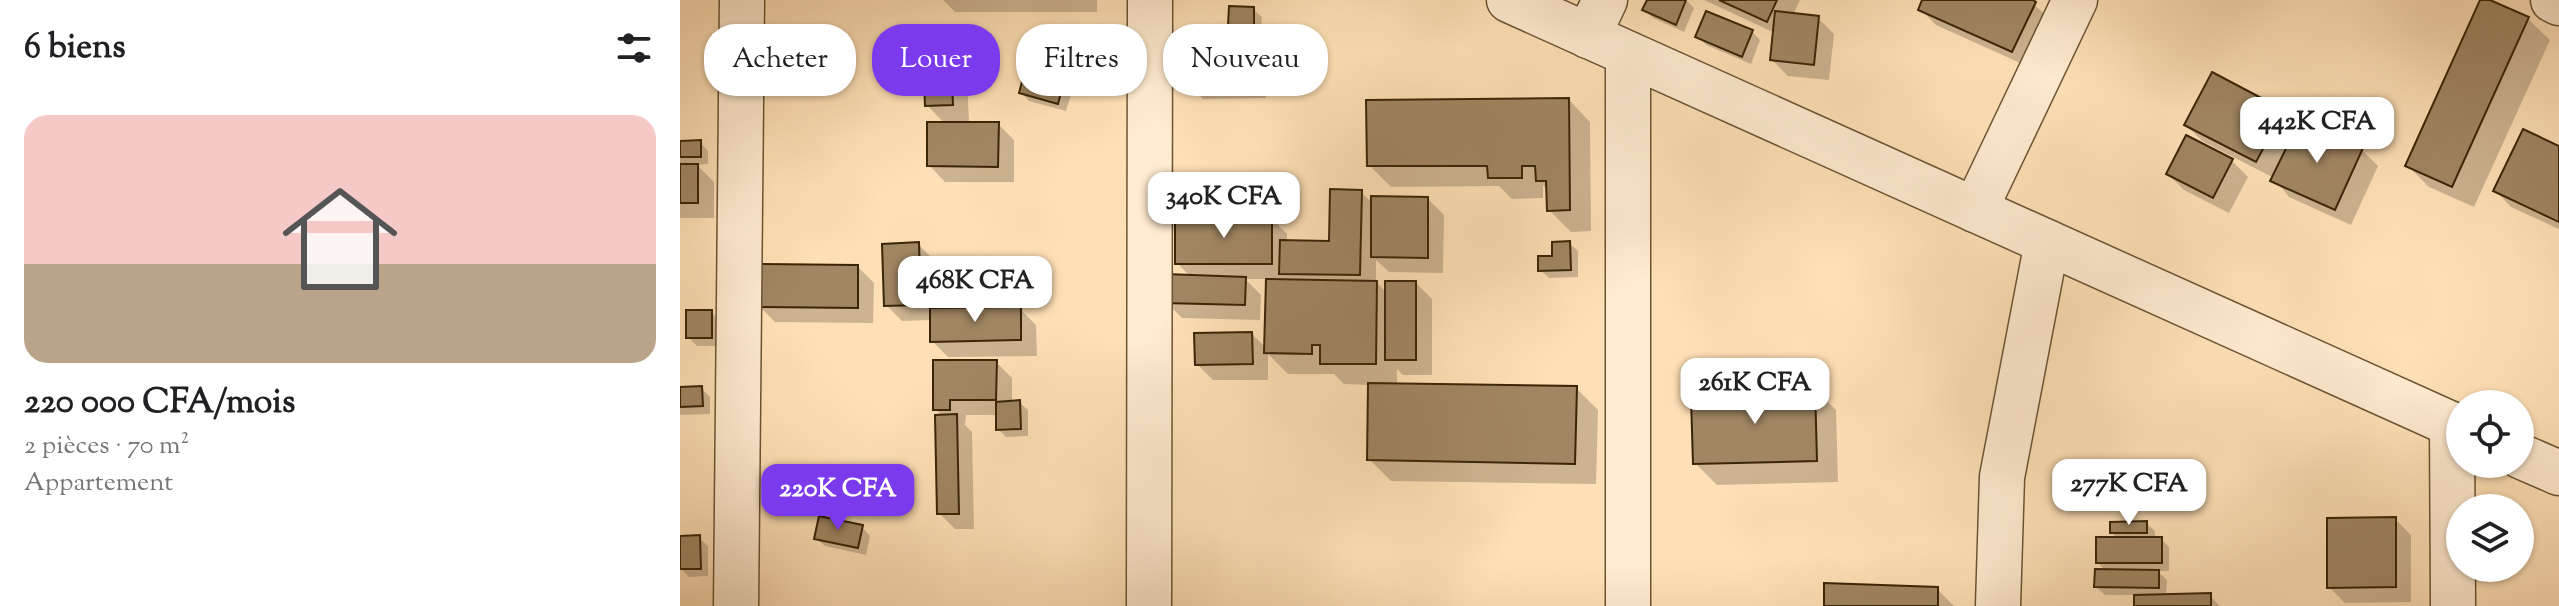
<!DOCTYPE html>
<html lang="fr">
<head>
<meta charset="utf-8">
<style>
  body { margin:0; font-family:"Sorts Mill Goudy",serif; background:#f6f6f6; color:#202124; height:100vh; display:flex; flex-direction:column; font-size:30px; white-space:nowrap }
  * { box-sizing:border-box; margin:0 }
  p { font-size:26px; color:#757577 }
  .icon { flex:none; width:44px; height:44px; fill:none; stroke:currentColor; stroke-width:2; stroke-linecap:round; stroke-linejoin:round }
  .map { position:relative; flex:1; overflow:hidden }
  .side { display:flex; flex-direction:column; background:#fff; width:680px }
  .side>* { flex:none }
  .guide { position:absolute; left:24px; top:24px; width:760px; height:72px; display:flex; gap:16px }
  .fabs { position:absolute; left:1766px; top:390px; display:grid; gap:16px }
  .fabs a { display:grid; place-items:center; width:88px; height:88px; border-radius:50%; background:#fff; box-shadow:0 2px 6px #0004; font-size:40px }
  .price { position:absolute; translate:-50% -68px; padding:0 18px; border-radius:16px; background:#fff; color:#222; font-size:26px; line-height:52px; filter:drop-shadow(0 2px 4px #0008) }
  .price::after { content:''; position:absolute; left:50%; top:48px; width:24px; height:18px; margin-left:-12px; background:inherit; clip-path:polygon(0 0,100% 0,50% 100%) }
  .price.current { background:#7c3aed; color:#fff }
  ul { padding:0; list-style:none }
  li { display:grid; align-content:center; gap:16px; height:424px; padding:0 24px }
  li+li { border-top:2px solid #e0e0e0 }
  li span { display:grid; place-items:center; height:248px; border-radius:24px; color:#555 }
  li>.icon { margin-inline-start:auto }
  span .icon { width:144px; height:144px; fill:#fffc; stroke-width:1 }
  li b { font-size:34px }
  h2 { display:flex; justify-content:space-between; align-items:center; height:96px; padding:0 24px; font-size:34px }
  .pill { padding:0 28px; border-radius:32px; background:#fff; box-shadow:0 2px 6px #0004; font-size:28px; line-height:72px }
  .pill.current { background:#7c3aed; color:#fff }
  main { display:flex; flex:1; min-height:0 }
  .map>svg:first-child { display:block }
  .shadow { fill:#0003 }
  .building { fill:#a08662; stroke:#3a2507; stroke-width:2 }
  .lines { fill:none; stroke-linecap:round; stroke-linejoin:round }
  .minor-casing { stroke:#6b5433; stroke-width:47 }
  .tertiary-casing { stroke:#6b5433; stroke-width:47 }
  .minor { stroke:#ffebd0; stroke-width:44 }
  .tertiary { stroke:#ffebd0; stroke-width:44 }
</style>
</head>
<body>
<main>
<section class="side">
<h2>6 biens<svg class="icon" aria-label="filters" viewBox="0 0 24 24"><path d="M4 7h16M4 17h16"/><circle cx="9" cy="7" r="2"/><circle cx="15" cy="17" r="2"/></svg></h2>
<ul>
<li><span style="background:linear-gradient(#f6c9c9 60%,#b9a48a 0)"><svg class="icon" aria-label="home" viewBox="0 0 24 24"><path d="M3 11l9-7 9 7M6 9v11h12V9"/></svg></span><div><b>220 000 CFA/mois</b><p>2 pièces · 70 m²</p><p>Appartement</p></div></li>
</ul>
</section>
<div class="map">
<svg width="1879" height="606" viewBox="0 0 1879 606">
  <rect width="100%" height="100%" fill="#ffe0b6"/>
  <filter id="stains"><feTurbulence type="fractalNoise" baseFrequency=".0025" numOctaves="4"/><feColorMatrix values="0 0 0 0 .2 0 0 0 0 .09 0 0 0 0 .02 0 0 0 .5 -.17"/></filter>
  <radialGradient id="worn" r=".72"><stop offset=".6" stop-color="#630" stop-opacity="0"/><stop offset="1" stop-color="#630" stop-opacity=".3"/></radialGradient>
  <g class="shadow">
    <polygon points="263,0 417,0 417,12 275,12"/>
    <polygon points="969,0 1006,0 1014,8 1004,32 973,18 965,10"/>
    <polygon points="1024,0 1120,0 1113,15 1138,18 1154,34 1149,80 1108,76 1092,60 1095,33"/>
    <polygon points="1244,0 1348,0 1371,19 1349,67 1256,25 1240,9"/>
    <polygon points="1802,0 1848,19 1870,40 1794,207 1749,187 1727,165"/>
    <polygon points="573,9 582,17 581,27 601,27 609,35 609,90 585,90 586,98 523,99 507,83 568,40 578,50 578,34 558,33 550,25"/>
    <polygon points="1072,32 1080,40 1071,64 1026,45 1018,36"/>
    <polygon points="270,34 286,50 289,124 318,124 334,140 334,182 265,182 249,165 265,124 247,105"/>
    <polygon points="383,83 392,91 386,111 349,101 341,92"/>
    <polygon points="889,100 910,122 911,231 891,232 869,210 868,191 863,185 863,198 832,199 819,186 711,187 689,165"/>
    <polygon points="1602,111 1618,127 1682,150 1698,166 1671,225 1609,197 1594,178 1522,141 1506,125"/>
    <polygon points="20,142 28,151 28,164 17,165 34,182 34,218 0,218 0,143"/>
    <polygon points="1879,148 1879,229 1831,207 1815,190"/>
    <polygon points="1552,161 1568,177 1549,213 1504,190 1488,174"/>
    <polygon points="511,177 520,185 519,209 491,209 482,201"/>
    <polygon points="681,192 693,204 748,199 764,215 763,273 709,272 696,260 696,282 707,293 736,283 752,299 752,375 723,375 717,369 717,385 896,388 918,410 916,484 711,481 689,459 690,385 664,384 654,374 608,374 588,354 588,380 533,380 517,364 572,334 586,348 588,279 565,279 581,295 580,320 502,318 486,302 511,277 497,263 591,218 607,234 607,242 651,243"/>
    <polygon points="889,243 898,251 898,277 869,278 860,270"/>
    <polygon points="238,244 254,260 256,310 340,309 356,325 357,356 268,357 252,341 252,320 222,321 206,305"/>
    <polygon points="178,267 194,283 193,323 95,322 79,306"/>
    <polygon points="31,312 39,320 39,346 17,346 8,337"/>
    <polygon points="316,362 332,378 332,403 339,402 348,410 348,436 326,437 318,429 318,415 286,415 285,425 292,432 294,529 275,529 259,513 263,417 255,409"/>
    <polygon points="21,388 30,397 30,414 0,415 0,389"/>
    <polygon points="1134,388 1156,410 1158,482 1037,485 1015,463"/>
    <polygon points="1715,519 1731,535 1731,602 1665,603 1649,587"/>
    <polygon points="1466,523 1475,531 1475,539 1481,539 1489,547 1489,571 1477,571 1487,580 1486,596 1530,596 1540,606 1456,606 1456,595 1425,595 1416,587 1427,572 1418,563 1438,539 1432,533"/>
    <polygon points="182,527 190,536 186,555 145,546 136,538"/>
    <polygon points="19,538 28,546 28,576 9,577 1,569"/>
    <polygon points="1257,589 1274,606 1146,606"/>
  </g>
  <g class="building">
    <polygon points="967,0 1006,0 996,25 962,10"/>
    <polygon points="1039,0 1097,0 1087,22"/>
    <polygon points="1242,0 1353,0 1356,2 1332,52 1238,10"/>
    <polygon points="1800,0 1810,0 1849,17 1772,187 1725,166"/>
    <polygon points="549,6 574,7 574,26 548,26"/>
    <polygon points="1026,11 1073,30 1062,57 1015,37"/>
    <polygon points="1095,11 1139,16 1134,65 1090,60"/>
    <polygon points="576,25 601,25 601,83 576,82"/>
    <polygon points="242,32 270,32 273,105 245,106"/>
    <polygon points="569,38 570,82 505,84 503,40"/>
    <polygon points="345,70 384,81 378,104 339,93"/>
    <polygon points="1532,72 1604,110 1576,162 1504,125"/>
    <polygon points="889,98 890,210 867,211 866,181 856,181 855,166 842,166 842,178 808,178 807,166 687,166 686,100"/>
    <polygon points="1620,120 1683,148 1655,210 1590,181"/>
    <polygon points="247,122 319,122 318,167 247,166"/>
    <polygon points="1843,129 1879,146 1879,222 1813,191"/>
    <polygon points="1506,135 1553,159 1533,198 1486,174"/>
    <polygon points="21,140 21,157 0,157 0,141"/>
    <rect x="0" y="164" width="18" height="39"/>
    <polygon points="481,174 512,175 511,202 480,202"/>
    <polygon points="650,189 682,190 680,275 599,274 600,240 649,241"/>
    <polygon points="691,196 748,197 748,258 691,257"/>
    <rect x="495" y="216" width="97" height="48"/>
    <polygon points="890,241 891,270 858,271 858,256 872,256 872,242"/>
    <polygon points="239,242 241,305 204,306 202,244"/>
    <polygon points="77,264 178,265 178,308 77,307"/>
    <polygon points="485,274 566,277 565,305 484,303"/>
    <polygon points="586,279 697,281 696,364 640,364 640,345 632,345 632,354 584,353"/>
    <rect x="705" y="281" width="31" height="79"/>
    <polygon points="341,307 341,340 250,342 250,308"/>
    <rect x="6" y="310" width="26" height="28"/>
    <polygon points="572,332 573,364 515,365 514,333"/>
    <polygon points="253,360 317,360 316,400 270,400 270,410 253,410"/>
    <polygon points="688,383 897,386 895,464 687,460"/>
    <polygon points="22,386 23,406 0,407 0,387"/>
    <polygon points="1135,386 1137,461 1013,464 1011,398 1040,397 1040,389"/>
    <polygon points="340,400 341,429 316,430 316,402"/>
    <polygon points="277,414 279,514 257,514 255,415"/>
    <polygon points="139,516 183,525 178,548 134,539"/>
    <polygon points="1716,517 1716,587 1647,588 1647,518"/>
    <polygon points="1467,521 1467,533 1430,533 1430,522"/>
    <polygon points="20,535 21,569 0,569 0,536"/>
    <rect x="1416" y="537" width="66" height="26"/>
    <polygon points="1415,569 1479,570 1479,588 1414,587"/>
    <polygon points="1144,583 1258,587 1258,606 1144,606"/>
    <polygon points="1531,593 1531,606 1454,606 1454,595"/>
  </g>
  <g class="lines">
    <defs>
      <g id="minor">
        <polyline points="1873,0 1879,3"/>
        <polyline points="908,36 925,0"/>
        <polyline points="948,54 948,606"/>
        <polyline points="1295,210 1395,0"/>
        <polyline points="1772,424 1773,606"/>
        <polyline points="56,606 62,0"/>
        <polyline points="469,606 470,0"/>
        <polyline points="1318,606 1322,477 1367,242"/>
      </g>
      <g id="tertiary">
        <polyline points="829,0 1780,428"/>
        <polyline points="1840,456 1879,473"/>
      </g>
    </defs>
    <use href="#minor" class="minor-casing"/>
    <use href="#tertiary" class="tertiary-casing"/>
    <use href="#minor" class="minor"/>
    <use href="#tertiary" class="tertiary"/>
  </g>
  <rect width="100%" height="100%" filter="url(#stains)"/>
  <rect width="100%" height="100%" fill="url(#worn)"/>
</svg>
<div class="fabs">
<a><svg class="icon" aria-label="locate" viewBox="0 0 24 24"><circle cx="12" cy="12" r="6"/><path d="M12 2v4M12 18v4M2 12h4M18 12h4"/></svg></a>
<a><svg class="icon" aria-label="layers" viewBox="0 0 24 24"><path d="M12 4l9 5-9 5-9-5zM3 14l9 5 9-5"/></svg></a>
</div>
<b class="price" style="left:1637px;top:165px">442K CFA</b>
<b class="price" style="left:544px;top:240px">340K CFA</b>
<b class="price" style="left:295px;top:324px">468K CFA</b>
<b class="price" style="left:1075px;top:426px">261K CFA</b>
<b class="price" style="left:1449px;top:527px">277K CFA</b>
<b class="price current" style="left:158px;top:532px">220K CFA</b>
<div class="guide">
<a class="pill">Acheter</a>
<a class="pill current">Louer</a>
<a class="pill">Filtres</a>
<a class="pill">Nouveau</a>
</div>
</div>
</main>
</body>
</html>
